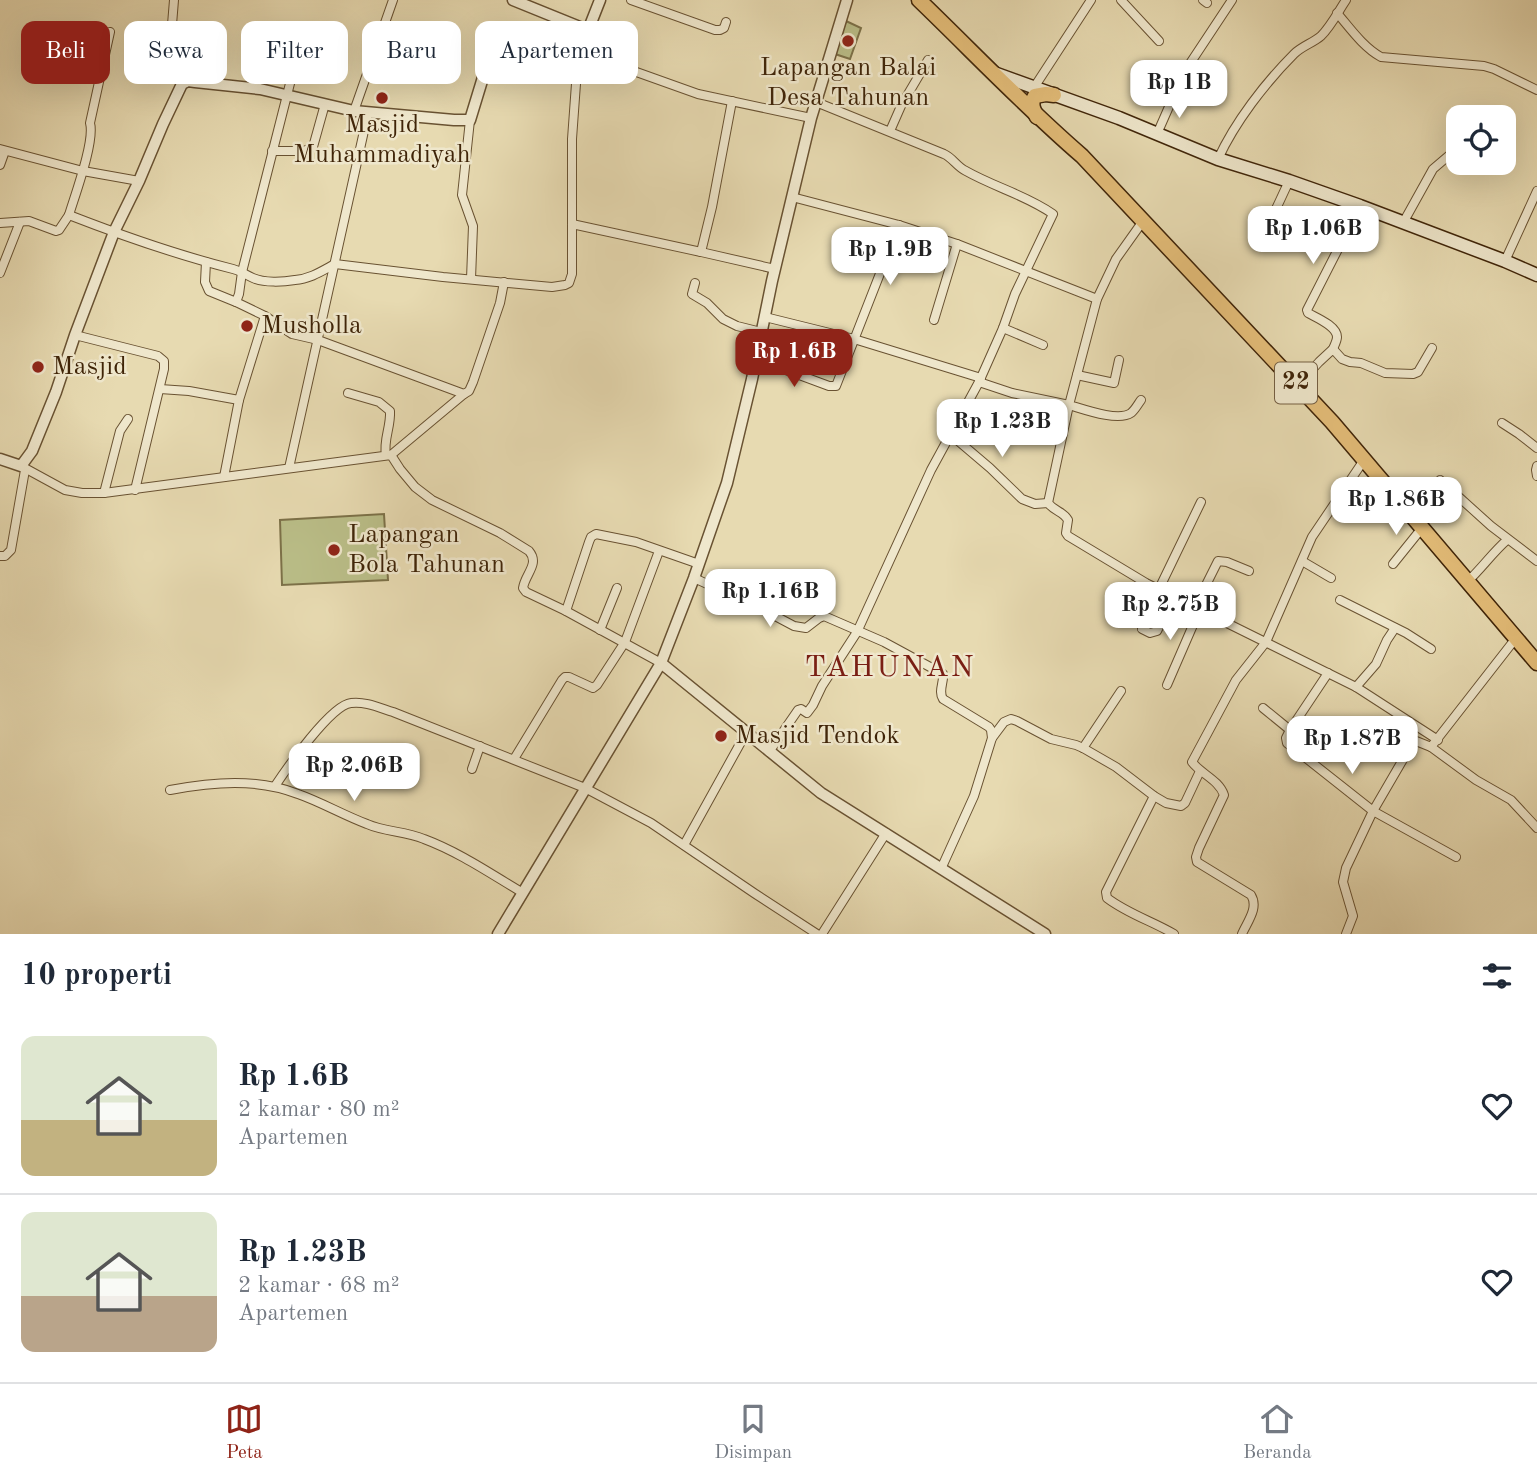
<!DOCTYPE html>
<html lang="id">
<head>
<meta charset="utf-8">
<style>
  body { margin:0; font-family:"Old Standard TT",serif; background:#f2f2f3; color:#1f2937; height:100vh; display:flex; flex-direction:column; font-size:26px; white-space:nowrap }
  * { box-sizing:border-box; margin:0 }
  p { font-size:23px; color:#747a83 }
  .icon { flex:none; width:38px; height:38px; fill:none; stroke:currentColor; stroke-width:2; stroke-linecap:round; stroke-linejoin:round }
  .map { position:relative; height:934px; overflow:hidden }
  .side { display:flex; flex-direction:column; background:#fff; flex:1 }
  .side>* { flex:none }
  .guide { position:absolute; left:21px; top:21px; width:700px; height:63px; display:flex; gap:14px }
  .fabs { position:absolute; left:1446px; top:105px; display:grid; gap:14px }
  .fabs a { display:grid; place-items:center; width:70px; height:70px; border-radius:14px; background:#fff; box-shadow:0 7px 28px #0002; font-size:35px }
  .price { position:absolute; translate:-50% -60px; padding:0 16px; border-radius:14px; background:#fff; color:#222; font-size:23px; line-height:46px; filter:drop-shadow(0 2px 4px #0008) }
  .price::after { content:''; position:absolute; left:50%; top:42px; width:21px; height:16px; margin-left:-10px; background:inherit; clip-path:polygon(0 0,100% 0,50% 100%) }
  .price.current { background:#8f2418; color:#fff }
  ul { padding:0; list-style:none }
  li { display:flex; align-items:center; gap:21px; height:175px; padding:0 21px }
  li+li { border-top:2px solid #e0e1e3 }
  li span { display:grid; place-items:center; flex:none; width:196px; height:140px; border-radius:14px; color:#555 }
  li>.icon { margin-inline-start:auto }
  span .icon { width:84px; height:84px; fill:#fffc; stroke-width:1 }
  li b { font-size:30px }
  h2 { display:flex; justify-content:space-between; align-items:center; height:84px; padding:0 21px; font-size:30px }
  .chip { padding:0 24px; border-radius:14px; background:#fff; box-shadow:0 7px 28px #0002; font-size:24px; line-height:63px }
  .chip.current { background:#8f2418; color:#fff }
  .tab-bar { display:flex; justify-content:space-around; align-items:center; height:98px; border-top:2px solid #e0e1e3; background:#fff; font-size:19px; color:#747a83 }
  .tab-bar a { display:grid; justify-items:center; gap:4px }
  .tab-bar .current { color:#8f2418 }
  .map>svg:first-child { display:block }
  .green { fill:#babe88; stroke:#7c7148; stroke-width:2 }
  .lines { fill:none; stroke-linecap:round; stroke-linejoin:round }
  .minor-casing { stroke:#695232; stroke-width:10 }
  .tertiary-casing { stroke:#695232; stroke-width:13 }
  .secondary-casing { stroke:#3f2408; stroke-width:15 }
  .trunk-casing { stroke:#3f2408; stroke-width:17 }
  .minor { stroke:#efe7cc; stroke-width:8 }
  .tertiary { stroke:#efe7cc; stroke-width:10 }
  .secondary { stroke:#efe7cc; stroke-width:12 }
  .trunk { stroke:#e4bd78; stroke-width:14 }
  .poi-dot { fill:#8f2418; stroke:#efe7cc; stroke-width:2.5 }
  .labels { text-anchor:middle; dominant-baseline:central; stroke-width:5; stroke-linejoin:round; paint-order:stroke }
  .shield { fill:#efe7cc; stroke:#745e43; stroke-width:2 }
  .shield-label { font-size:24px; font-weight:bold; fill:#3f2408 }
  .poi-label { font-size:26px; fill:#3f2408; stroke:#efe7cc; text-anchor:start }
  .quarter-label { font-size:30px; letter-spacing:2px; fill:#7a1f14; stroke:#efe7cc }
</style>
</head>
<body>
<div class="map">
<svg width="1537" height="934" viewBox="0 0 1537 934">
  <rect width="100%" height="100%" fill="#e7dab1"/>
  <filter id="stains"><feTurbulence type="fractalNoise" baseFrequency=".00286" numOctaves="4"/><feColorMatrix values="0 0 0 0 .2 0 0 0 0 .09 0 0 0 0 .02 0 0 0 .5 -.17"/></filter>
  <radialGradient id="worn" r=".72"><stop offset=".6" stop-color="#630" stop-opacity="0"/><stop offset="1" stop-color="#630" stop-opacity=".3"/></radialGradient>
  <g class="green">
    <polygon points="846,21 861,28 850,59 835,54"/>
    <polygon points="384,514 388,580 282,585 280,520"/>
  </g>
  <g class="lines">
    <defs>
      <g id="minor">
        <polyline points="174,0 171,37 182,84"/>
        <polyline points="631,0 715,30 720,30 724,28 726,22"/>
        <polyline points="1121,0 1159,41"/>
        <polyline points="1203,0 1207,3"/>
        <path d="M1337 13C1350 28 1363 47 1381 57L1484 66 1494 69 1537 90"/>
        <path d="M110 32 90 123C95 141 75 195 69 215 123 236 177 255 233 269 241 271 246 275 253 278 264 283 283 282 295 280 310 279 322 271 335 264L443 277 552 287 565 285 569 283 572 274V139L578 56 628 69 698 94 811 118"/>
        <polyline points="298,52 242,272 239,294 236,302 265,316 292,334 318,340 464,394 469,391 473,382 500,303 504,282"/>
        <polyline points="1184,78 1191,62 1232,0"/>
        <polyline points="1035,86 1091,0"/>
        <polyline points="732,101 712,207 701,252 775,269"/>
        <polyline points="354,111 393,0"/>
        <polyline points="470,120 462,195 473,226 471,279"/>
        <polyline points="890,131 901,106 928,60"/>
        <polyline points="1157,134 1175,93"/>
        <polyline points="0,149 83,171 139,181"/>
        <polyline points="272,151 304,151 313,147 325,104"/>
        <path d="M1218 159C1235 122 1265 83 1294 54 1302 46 1313 43 1321 36 1331 26 1338 12 1346 0"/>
        <polyline points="0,165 5,151"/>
        <polyline points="792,197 899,225 957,244 1097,299"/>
        <polyline points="0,223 29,221 56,231 59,230 69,215"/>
        <polyline points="1403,223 1433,169 1453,152 1458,145"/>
        <polyline points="572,224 701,252"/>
        <polyline points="1269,224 1289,181"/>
        <polyline points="1505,261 1537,191"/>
        <polyline points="206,262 205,282 209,291 236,302"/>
        <polyline points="0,273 20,222"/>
        <polyline points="695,283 692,294 707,303 723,319 737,326 761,332"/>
        <polyline points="765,317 854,339 981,378"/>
        <polyline points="934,320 957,244"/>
        <polyline points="1003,328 1043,345"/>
        <polyline points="75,335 158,356 164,361 164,369 135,490"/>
        <path d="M1333 349C1334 346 1337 341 1337 337 1337 326 1317 318 1308 313L1307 310 1360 206"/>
        <polyline points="756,359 829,386 836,386 899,225"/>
        <polyline points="1077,375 1114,383 1119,360"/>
        <path d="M979 382 1012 393 1069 405 1048 503C1055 512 1063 511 1068 520L1066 533 1068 536 1146 583 1356 687 1438 740"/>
        <polyline points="1298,385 1319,362 1333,349 1342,359 1350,362 1361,363 1385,373 1413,374 1418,372 1432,348"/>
        <polyline points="160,389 189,391 239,400"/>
        <path d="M348 393 379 402 390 411C391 427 383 440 386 455"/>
        <path d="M1141 400C1138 404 1135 410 1131 413 1118 422 1083 409 1069 405L1097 299 1116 259 1143 221"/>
        <polyline points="1502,423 1519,434 1537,448"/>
        <polyline points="950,434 990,468 1022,499 1035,504 1048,503"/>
        <polyline points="391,455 464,394"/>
        <path d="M21 466 65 490 82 493H104L391 455 400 469 415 487 432 500 500 533 529 551C540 564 525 574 523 588L526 592 566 611 661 663"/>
        <polyline points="1537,466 1536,470 1537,476"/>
        <polyline points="289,468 368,113"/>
        <polyline points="224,477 239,400 265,316"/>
        <polyline points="1440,480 1491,526 1537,561"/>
        <polyline points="104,493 120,431 128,419"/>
        <polyline points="0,556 5,556 11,550 25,470"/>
        <polyline points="1302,561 1331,578"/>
        <polyline points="1393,564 1422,528"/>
        <path d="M694 578 760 608 794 626 806 628 819 618 824 616 884 642 943 674C944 683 938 691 943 699L989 727 991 730 992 738"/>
        <path d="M1468 581C1482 568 1493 552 1507 540"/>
        <polyline points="1159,589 1201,502"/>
        <polyline points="1340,600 1406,633 1431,649"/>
        <polyline points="1195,607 1218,561 1227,562 1249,571"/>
        <polyline points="566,611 589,542 591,537 596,534 636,542 699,564"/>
        <polyline points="1142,629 1150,633 1157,631 1174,597"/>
        <polyline points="600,630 617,588"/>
        <polyline points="1328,673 1290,730 1286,738 1287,743 1373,811 1456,857"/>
        <polyline points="1167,685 1200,609"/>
        <polyline points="1356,687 1376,664 1387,640 1395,628"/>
        <polyline points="1263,708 1290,730"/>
        <polyline points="1431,747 1476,780 1511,800 1537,828"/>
        <polyline points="1083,748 1121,691"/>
        <path d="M769 752 798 710 801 709 807 713 813 705 822 686 857 632 931 470 979 382 1003 328 1015 294 1053 214C1026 195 994 187 966 171 957 167 953 158 944 154L816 102"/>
        <polyline points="514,759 562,680 565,677 569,677 593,688 597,685 625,642 659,551"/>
        <polyline points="472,769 480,746"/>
        <path d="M275 786C287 768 331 705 351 703 365 701 380 708 393 712L585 788 651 823 754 893 817 934"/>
        <path d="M170 790C213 782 257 778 298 794 321 802 343 815 367 824 385 832 405 831 424 839 459 852 491 874 523 893"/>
        <path d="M1154 796 1106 892 1107 898C1128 914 1152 921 1174 934"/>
        <polyline points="684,845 746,733"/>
        <polyline points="941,869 974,796 992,738 1004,722 1011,719 1017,721 1051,739 1076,745 1083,748 1116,767 1154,796 1166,803 1181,806 1185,803 1200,771"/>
        <polyline points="822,934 886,833"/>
        <path d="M1242 934C1247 922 1259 908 1251 895L1197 862 1196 857 1199 848 1224 795C1219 780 1201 774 1192 762L1236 680 1266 642 1312 537 1364 460"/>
        <polyline points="1346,934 1353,916 1343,882 1346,868 1373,811 1412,744 1416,741 1431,747 1516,638"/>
      </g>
      <g id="tertiary">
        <polyline points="513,0 587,30"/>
        <polyline points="847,0 811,118 772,281 752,379 727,483 694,578 661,663 821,793 1045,934"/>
        <polyline points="0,459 21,466 32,451 56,392 75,335 114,232 139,181 163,124 182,84 188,81 195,82 260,89 354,111 454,120 470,120 488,61 578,56 600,0"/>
        <polyline points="498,934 661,663"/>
      </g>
      <polyline id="secondary" points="994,73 1119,118 1218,159 1289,181 1360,206 1505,261 1537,275"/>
      <g id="trunk">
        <path d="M919 0C973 52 1025 107 1082 156L1332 422 1537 663"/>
        <path d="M1037 117C1033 109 1030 104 1035 96L1046 94 1054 95"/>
      </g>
    </defs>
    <use href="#minor" class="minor-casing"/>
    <use href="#tertiary" class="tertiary-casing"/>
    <use href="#secondary" class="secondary-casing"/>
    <use href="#trunk" class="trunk-casing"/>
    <use href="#minor" class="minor"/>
    <use href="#tertiary" class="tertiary"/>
    <use href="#secondary" class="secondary"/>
    <use href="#trunk" class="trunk"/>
  </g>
  <g class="poi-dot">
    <circle cx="848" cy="41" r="7"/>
    <circle cx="382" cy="98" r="7"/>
    <circle cx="247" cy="326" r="7"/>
    <circle cx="38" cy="367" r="7"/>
    <circle cx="334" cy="550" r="7"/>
    <circle cx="721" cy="736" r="7"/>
  </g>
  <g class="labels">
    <rect class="shield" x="1275" y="362.5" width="42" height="41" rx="5"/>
    <g class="shield-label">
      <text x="1296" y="383">22</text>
    </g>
    <g class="poi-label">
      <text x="848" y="68" text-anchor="middle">Lapangan Balai<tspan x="848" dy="30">Desa Tahunan</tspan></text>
      <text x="382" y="125" text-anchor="middle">Masjid<tspan x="382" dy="30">Muhammadiyah</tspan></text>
      <text x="261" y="326">Musholla</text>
      <text x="52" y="367">Masjid</text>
      <text x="348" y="535">Lapangan<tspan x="348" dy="30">Bola Tahunan</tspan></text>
      <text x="735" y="736">Masjid Tendok</text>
    </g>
    <g class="quarter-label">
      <text x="890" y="668">TAHUNAN</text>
    </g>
  </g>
  <rect width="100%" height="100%" filter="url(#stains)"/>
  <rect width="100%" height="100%" fill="url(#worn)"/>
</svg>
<div class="fabs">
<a><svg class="icon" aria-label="locate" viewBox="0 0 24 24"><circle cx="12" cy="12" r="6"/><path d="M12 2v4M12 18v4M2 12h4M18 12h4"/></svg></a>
</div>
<b class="price" style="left:1179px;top:120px">Rp 1B</b>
<b class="price" style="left:1313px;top:266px">Rp 1.06B</b>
<b class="price" style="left:890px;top:287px">Rp 1.9B</b>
<b class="price current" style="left:794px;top:389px">Rp 1.6B</b>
<b class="price" style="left:1002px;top:459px">Rp 1.23B</b>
<b class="price" style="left:1396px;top:537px">Rp 1.86B</b>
<b class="price" style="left:770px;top:629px">Rp 1.16B</b>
<b class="price" style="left:1170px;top:642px">Rp 2.75B</b>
<b class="price" style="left:1352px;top:776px">Rp 1.87B</b>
<b class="price" style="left:354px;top:803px">Rp 2.06B</b>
<div class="guide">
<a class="chip current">Beli</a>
<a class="chip">Sewa</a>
<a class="chip">Filter</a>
<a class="chip">Baru</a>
<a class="chip">Apartemen</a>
</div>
</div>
<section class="side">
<h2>10 properti<svg class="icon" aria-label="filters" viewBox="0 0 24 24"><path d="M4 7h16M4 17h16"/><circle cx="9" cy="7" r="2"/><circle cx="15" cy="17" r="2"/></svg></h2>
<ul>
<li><span style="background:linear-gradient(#dfe7d0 60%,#c2b280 0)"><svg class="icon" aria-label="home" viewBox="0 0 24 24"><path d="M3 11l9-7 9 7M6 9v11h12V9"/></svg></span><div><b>Rp 1.6B</b><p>2 kamar · 80 m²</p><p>Apartemen</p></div><svg class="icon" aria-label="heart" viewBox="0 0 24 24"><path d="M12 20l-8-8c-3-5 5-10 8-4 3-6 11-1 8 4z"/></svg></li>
<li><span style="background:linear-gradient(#dfe7d0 60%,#b9a48a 0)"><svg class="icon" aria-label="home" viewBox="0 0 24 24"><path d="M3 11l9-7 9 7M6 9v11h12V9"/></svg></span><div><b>Rp 1.23B</b><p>2 kamar · 68 m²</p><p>Apartemen</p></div><svg class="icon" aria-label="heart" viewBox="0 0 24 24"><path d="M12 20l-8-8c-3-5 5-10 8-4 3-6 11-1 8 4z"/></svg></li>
</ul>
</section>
<nav class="tab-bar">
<a class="current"><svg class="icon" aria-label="map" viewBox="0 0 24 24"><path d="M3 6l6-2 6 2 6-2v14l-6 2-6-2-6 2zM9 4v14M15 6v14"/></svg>Peta</a>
<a><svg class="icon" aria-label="saved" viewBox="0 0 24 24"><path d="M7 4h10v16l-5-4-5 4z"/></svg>Disimpan</a>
<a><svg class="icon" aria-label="home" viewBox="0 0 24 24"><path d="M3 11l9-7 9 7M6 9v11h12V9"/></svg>Beranda</a>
</nav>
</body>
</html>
